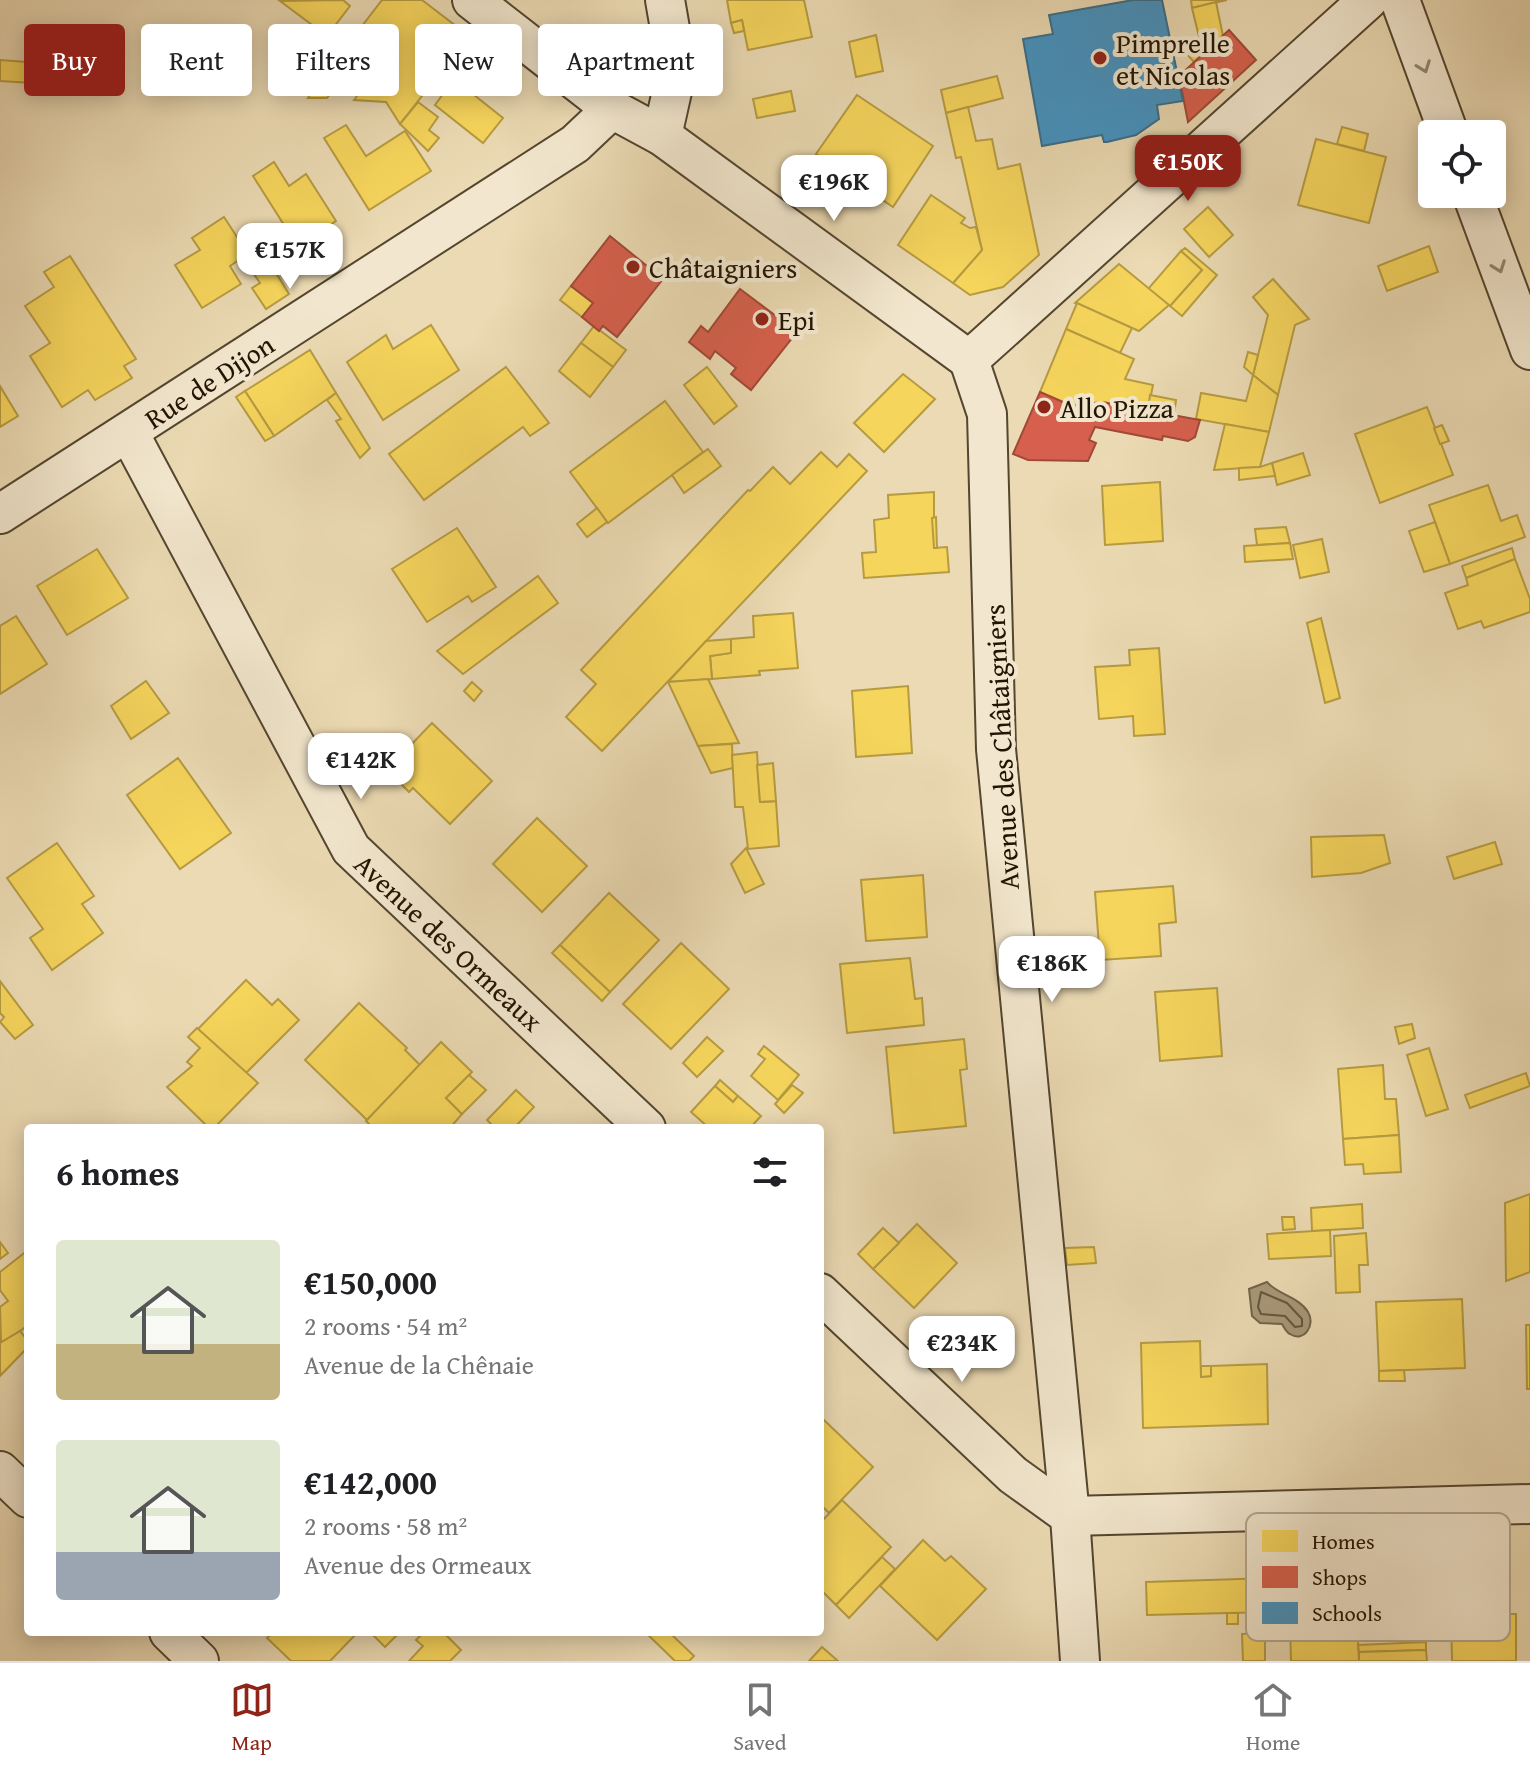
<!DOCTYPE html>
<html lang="en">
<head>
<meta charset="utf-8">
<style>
  body { margin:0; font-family:"Gentium Book Plus",serif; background:#f2f2f2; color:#202124; height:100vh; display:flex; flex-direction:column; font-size:30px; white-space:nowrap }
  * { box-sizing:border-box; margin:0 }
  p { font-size:26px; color:#757577 }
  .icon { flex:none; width:44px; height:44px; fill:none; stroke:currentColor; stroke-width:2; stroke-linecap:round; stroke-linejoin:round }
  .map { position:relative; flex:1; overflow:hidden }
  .sheet { position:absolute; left:24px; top:1124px; width:800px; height:512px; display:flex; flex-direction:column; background:#fff; border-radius:8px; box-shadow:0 4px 20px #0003 }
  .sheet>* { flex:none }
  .banner { position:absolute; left:24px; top:24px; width:800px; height:72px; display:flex; gap:16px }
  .buttons { position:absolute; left:1418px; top:120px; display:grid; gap:16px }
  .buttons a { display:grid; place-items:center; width:88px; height:88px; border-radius:8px; background:#fff; box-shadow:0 4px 20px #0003; font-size:40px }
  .price { position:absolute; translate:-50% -68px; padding:0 18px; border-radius:16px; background:#fff; color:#222; font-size:26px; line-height:52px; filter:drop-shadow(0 2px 4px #0008) }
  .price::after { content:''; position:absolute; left:50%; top:48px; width:24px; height:18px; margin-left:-12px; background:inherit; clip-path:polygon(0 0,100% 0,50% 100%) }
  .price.active { background:#8f2418; color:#fff }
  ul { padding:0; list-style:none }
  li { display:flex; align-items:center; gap:24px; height:200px; padding:0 32px }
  li span { display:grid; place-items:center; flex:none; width:224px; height:160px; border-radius:8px; color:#555 }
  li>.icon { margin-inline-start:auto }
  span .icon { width:96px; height:96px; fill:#fffc; stroke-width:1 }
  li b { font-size:34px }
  h2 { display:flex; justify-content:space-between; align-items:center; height:96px; padding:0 32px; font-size:34px }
  .chip { padding:0 28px; border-radius:8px; background:#fff; box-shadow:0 4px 20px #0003; font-size:28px; line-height:72px }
  .chip.active { background:#8f2418; color:#fff }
  .tab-bar { display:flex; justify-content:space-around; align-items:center; height:112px; border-top:2px solid #e0e0e0; background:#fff; font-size:22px; color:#757577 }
  .tab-bar a { display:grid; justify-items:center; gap:4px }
  .tab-bar .active { color:#8f2418 }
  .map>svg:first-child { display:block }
  .water { fill:#a79777; stroke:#726349; stroke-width:2 }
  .homes { fill:#f6d55c; stroke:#b69b41; stroke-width:2 }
  .shops { fill:#d6604d; stroke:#a04937; stroke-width:2 }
  .schools { fill:#4393c3; stroke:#396d89; stroke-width:2 }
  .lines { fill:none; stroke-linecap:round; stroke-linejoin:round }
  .shore { stroke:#64563d; stroke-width:2 }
  .street-casing { stroke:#54462f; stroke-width:42 }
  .street { stroke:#f2e7ce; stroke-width:38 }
  .oneway { stroke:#948873 }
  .poi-dot { fill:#8f2418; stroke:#f2e7ce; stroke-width:3 }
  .labels { text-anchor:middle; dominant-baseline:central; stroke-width:8; stroke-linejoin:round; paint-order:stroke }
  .poi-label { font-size:28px; fill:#221403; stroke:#f2e7ce; text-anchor:start }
  .street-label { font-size:28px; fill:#221403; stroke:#f2e7ce }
  .key { fill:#f2e7ce; stroke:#b4a891; stroke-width:2 }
  .key-label { font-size:22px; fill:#221403 }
</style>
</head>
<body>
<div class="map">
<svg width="1530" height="1661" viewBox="0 0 1530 1661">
  <rect width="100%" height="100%" fill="#ebdab3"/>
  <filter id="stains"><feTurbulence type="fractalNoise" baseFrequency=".0025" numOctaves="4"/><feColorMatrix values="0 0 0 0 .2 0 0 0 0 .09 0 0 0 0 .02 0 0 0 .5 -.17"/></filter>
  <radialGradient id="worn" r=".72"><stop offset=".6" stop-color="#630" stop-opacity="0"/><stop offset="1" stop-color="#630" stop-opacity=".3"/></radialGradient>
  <path class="water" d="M1267 1282C1277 1294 1299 1297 1308 1312 1316 1325 1304 1343 1290 1334 1286 1332 1284 1327 1282 1324L1260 1323 1252 1316 1249 1289Z"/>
  <g class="homes">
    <polygon points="343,0 350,6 327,36 280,1"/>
    <polygon points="382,0 422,0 469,36 400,124 386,102 354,100 392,48 362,26"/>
    <polygon points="727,0 804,0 812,37 748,50 742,20 731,23"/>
    <polygon points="1191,0 1227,0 1192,8"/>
    <polygon points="1216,2 1223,36 1194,62 1186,53 1200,41 1192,8"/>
    <polygon points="742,20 744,31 734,33 731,23"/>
    <polygon points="876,35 883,71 856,77 849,42"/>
    <polygon points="349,44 361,52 327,98 308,98"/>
    <polygon points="0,60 95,67 81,86 0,81"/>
    <polygon points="92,71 112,72 113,87 81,86"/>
    <polygon points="997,76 1003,98 946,113 941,90"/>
    <polygon points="454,79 503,118 483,143 435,105"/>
    <polygon points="791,91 795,111 757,118 753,99"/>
    <polygon points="857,95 933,146 893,207 816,154"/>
    <polygon points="418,102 438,117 429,130 439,138 428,151 400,124"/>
    <polygon points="968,107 976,141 992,139 998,169 1020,164 1039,255 1003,287 970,295 953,283 982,250 961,157 956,158 946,113"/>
    <polygon points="346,125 366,156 405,131 431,171 369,210 324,138"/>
    <polygon points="1342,127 1368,134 1364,151 1337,144"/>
    <polygon points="1316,139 1386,157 1369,223 1298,205"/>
    <polygon points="274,162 289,186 306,174 336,221 298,247 253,176"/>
    <polygon points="931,195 965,218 961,223 970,228 976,227 982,250 953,283 898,245"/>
    <polygon points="1208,207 1233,235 1209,257 1184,229"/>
    <polygon points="224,217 248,254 230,266 241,284 202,308 175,265 200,250 192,238"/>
    <polygon points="1429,246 1438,272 1387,291 1378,266"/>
    <polygon points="1185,248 1217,275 1182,316 1170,306 1202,270 1181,251"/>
    <polygon points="1181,251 1202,270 1170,306 1148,289"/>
    <polygon points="70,256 136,359 124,366 132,378 95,400 88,390 62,407 30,356 50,343 25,306 54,287 44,272"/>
    <polygon points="268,260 289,294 266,309 252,288 260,283 251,270"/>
    <polygon points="1119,264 1169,305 1139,331 1075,303"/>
    <polygon points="1273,279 1309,319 1295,325 1278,395 1253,375 1268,315 1253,297"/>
    <polygon points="571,286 593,303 582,317 560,300"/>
    <polygon points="1077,303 1132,328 1120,353 1066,329"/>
    <polygon points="431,325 459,370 383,420 347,362 386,335 393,349"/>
    <polygon points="594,326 626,350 613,367 581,343"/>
    <polygon points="1066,329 1134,359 1125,379 1153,385 1148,410 1102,402 1072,406 1040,392"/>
    <polygon points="581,343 613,367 590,397 559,371"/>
    <polygon points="310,350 336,393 274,436 245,391"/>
    <polygon points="1248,352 1258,355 1253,375 1244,367"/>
    <polygon points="506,367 549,423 530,436 523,427 424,500 389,454"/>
    <polygon points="707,367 737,406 714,424 684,385"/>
    <polygon points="903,374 935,399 884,452 854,423"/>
    <polygon points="1253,375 1278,395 1269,432 1196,419 1201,393 1246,401"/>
    <polygon points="0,386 18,416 0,427"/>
    <polygon points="245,391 274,436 265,441 236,397"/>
    <polygon points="336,393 370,448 360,458 336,421 341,419 327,400"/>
    <polygon points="1150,395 1176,400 1174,415 1148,410"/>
    <polygon points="665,401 703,452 608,523 570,472"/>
    <polygon points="1427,407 1453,475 1380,503 1355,434"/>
    <polygon points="1225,424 1269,432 1260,467 1214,470"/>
    <polygon points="1442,425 1449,441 1440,444 1434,428"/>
    <polygon points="708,449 721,466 684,493 672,475"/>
    <polygon points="821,452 837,467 849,454 867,471 602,751 566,717 596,684 581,670 748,490 750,491 773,467 790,484"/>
    <polygon points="1303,453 1310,475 1277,485 1272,463"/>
    <polygon points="1272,463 1275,476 1239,480 1239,468 1260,467"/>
    <polygon points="1160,482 1163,541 1105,545 1102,486"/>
    <polygon points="1488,485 1501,521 1517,515 1525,537 1450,564 1429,505"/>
    <polygon points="934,492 934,548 947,547 949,572 864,578 862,553 876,552 874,520 889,518 888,495"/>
    <polygon points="597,508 607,522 587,537 577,524"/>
    <polygon points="936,517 937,548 934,548 932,518"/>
    <polygon points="1435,522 1450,564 1424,572 1409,531"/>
    <polygon points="1286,527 1290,543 1257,545 1255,529"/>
    <polygon points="457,528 496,587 472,602 468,596 427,622 392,569"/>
    <polygon points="1322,539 1329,572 1300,578 1293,545"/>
    <polygon points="1290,543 1293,559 1245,562 1244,546"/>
    <polygon points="1512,548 1515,559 1466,578 1462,566"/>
    <polygon points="97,549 128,598 67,635 37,586"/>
    <polygon points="1515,559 1530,599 1530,612 1484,628 1481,621 1458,629 1445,593 1468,585 1466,578"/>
    <polygon points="538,576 558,603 463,674 437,651"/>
    <polygon points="793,613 798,668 759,671 760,675 712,679 710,656 731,653 731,639 754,637 753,616"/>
    <polygon points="16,616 47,664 0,694 0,626"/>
    <polygon points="1321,618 1340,698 1325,703 1307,623"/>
    <polygon points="731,639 731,653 710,656 712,679 668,682 706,641"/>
    <polygon points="1159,648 1165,734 1134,736 1133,716 1099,719 1095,667 1130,665 1129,650"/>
    <polygon points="708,679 739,743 698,746 668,682"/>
    <polygon points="146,681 169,713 131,739 111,706"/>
    <polygon points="472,682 482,691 474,701 464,691"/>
    <polygon points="908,686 912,753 856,757 852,691"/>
    <polygon points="432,723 492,781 450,824 413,788 409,792 387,770"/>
    <polygon points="732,744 733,768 711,773 698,746"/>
    <polygon points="757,752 760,802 776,801 779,846 748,849 743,807 735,807 732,755"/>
    <polygon points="178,758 231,833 180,869 127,795"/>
    <polygon points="773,763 776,801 760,802 757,765"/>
    <polygon points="537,818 587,866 542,912 493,864"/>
    <polygon points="1384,835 1390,863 1361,873 1312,877 1311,837"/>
    <polygon points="1495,842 1502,864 1454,879 1447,857"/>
    <polygon points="57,843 94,896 82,904 103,933 52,970 30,938 43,929 7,878"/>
    <polygon points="746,848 764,884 745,893 731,864"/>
    <polygon points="923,875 927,937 866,941 861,880"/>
    <polygon points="1173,886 1176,922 1159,924 1161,956 1100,960 1095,892"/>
    <polygon points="609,893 659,940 610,992 560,945"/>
    <polygon points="681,943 729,989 671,1049 623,1004"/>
    <polygon points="560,945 610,992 602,1001 552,953"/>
    <polygon points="910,958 915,999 922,998 924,1025 847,1033 840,964"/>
    <polygon points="246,980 272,1005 278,999 299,1020 246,1073 198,1029"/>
    <polygon points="0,981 33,1025 15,1039 0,1022 4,1017 0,1013"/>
    <polygon points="1217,988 1222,1056 1160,1061 1155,992"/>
    <polygon points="359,1003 407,1048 405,1050 420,1065 367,1120 305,1060"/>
    <polygon points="1412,1024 1415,1038 1399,1044 1395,1027"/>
    <polygon points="197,1028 258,1083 214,1128 209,1128 167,1087 192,1066 187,1062 200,1048 188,1037"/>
    <polygon points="707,1037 723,1051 697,1077 683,1063"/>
    <polygon points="964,1039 967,1069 960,1070 966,1126 894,1133 886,1047"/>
    <polygon points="441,1042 472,1072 446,1098 462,1114 450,1128 373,1128 366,1121"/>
    <polygon points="764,1046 799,1075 778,1100 751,1076 765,1059 758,1054"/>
    <polygon points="1429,1048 1448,1109 1426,1116 1407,1055"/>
    <polygon points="1383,1065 1385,1099 1396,1099 1399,1135 1343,1139 1338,1069"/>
    <polygon points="1526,1073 1530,1086 1470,1108 1465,1095"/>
    <polygon points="469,1075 486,1090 462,1114 446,1098"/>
    <polygon points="720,1080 738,1096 733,1102 715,1086"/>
    <polygon points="792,1085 803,1093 784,1113 775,1104"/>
    <polygon points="715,1086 733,1102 738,1096 761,1116 750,1128 709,1128 691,1112"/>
    <polygon points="516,1090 534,1107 514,1128 495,1128 487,1120"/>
    <polygon points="1399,1135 1401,1172 1364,1174 1363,1164 1345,1165 1343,1139"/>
    <polygon points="1530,1194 1530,1272 1506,1281 1505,1203"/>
    <polygon points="1362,1204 1363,1228 1312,1231 1311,1208"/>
    <polygon points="1282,1217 1294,1217 1295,1229 1283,1230"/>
    <polygon points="917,1224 957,1263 914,1308 873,1269"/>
    <polygon points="883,1228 899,1243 873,1269 858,1254"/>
    <polygon points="1330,1230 1331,1256 1269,1259 1267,1234"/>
    <polygon points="1366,1233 1368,1265 1359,1265 1360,1292 1336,1293 1334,1236"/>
    <polygon points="0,1242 8,1253 0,1259"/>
    <polygon points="1094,1247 1096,1263 1067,1265 1065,1248"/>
    <polygon points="28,1250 28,1325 7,1341 1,1342 0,1307 8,1301 0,1290 0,1272"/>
    <polygon points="1462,1299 1465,1368 1379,1371 1376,1302"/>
    <polygon points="1526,1325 1530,1325 1530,1389 1527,1389"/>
    <polygon points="20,1331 28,1341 28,1347 0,1376 0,1343"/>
    <polygon points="1200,1341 1201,1377 1211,1376 1211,1366 1267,1364 1268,1424 1143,1428 1141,1343"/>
    <polygon points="1201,1366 1211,1366 1211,1376 1201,1377"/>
    <polygon points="1404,1370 1405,1381 1379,1381 1379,1371"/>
    <polygon points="824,1420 873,1467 829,1513 820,1504 820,1425"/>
    <polygon points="842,1500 891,1547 836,1605 820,1589 820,1523"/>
    <polygon points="923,1540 945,1561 951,1556 986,1589 937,1640 880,1586"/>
    <polygon points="882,1557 895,1569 849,1618 836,1605"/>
    <polygon points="1271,1578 1272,1612 1147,1615 1146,1582"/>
    <rect x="1227" y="1613" width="11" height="11"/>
    <polygon points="1451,1614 1516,1614 1516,1661 1452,1661"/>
    <polygon points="1357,1618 1359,1661 1291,1661 1290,1621"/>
    <polygon points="273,1632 358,1632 330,1661 291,1661 267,1638"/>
    <polygon points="370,1632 400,1632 385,1647"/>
    <polygon points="424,1632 443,1632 461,1650 450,1661 409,1661 423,1646 416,1640"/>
    <polygon points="645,1632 669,1632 694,1656 689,1661 675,1661"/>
    <polygon points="1265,1633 1265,1661 1243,1661 1242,1634"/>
    <polygon points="1426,1642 1426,1650 1359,1652 1358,1645"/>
    <polygon points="822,1647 838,1661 809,1661"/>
    <polygon points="1426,1650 1427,1661 1359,1661 1359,1652"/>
  </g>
  <g class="shops">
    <polygon points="1229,30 1256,60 1188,122 1179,76"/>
    <polygon points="610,236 663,279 617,337 603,326 599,331 582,317 593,303 571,286"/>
    <polygon points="740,289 797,332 751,390 731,374 736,368 715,351 710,359 689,342 701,326 708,332"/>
    <polygon points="1040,392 1072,406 1102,402 1200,420 1195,437 1188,441 1163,436 1162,440 1095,427 1089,440 1096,443 1088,461 1028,460 1013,454"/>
  </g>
  <polygon class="schools" points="1133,0 1162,0 1183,101 1157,105 1159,119 1136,135 1107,142 1104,142 1102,135 1042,146 1023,39 1053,34 1049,15"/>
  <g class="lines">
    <polygon class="shore" points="1261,1292 1287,1303 1302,1319 1302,1326 1295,1327 1285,1316 1261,1314 1258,1307"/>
    <defs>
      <g id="street">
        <polyline points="472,0 612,109 662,136 969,360"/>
        <polyline points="1400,0 1449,134"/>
        <polyline points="662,136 677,69 665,0"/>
        <polyline points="1472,194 1530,350"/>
        <polyline points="969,360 987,414 996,749 1070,1516 1080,1661"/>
        <polyline points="969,360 1368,0"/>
        <polyline points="129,433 351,849 646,1128"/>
        <polyline points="0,514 575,144 612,109"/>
        <polyline points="820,1293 1013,1475 1070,1516 1530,1504"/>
        <polyline points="0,1471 28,1498"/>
        <polyline points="169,1632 199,1661"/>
      </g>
    </defs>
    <use href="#street" class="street-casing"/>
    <use href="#street" class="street"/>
  </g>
  <defs><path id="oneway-chevron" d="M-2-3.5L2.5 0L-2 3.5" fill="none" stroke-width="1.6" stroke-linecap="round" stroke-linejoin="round" transform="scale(2)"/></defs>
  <g class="oneway">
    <use href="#oneway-chevron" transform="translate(1424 67) rotate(70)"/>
    <use href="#oneway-chevron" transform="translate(1499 267) rotate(70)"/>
  </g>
  <g class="poi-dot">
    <circle cx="1100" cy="58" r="8"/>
    <circle cx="633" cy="267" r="8"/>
    <circle cx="762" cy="319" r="8"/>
    <circle cx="1044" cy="407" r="8"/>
  </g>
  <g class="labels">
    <g class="poi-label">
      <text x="1116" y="42">Pimprelle<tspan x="1116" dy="32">et Nicolas</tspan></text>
      <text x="649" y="267">Châtaigniers</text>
      <text x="778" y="319">Epi</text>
      <text x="1060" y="407">Allo Pizza</text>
    </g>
    <g class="street-label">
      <text transform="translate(209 381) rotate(-33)">Rue de Dijon</text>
      <text transform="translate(1001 747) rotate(-93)">Avenue des Châtaigniers</text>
      <text transform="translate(449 942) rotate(43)">Avenue des Ormeaux</text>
    </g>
  </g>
  <rect x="1246" y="1513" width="264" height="128" rx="12" class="key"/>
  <rect x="1262" y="1530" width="36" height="22" fill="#f6d55c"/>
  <rect x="1262" y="1566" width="36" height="22" fill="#d6604d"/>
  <rect x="1262" y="1602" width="36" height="22" fill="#4393c3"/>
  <g class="key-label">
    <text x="1312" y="1549">Homes</text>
    <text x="1312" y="1585">Shops</text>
    <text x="1312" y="1621">Schools</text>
  </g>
  <rect width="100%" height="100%" filter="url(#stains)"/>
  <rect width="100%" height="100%" fill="url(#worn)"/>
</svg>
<div class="buttons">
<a><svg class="icon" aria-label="locate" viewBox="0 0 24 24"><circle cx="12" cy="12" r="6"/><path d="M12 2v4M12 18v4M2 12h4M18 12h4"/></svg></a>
</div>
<b class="price active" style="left:1188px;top:203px">€150K</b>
<b class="price" style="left:834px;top:223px">€196K</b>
<b class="price" style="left:290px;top:291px">€157K</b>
<b class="price" style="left:361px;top:801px">€142K</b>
<b class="price" style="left:1052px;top:1004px">€186K</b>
<b class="price" style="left:962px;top:1384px">€234K</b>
<div class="banner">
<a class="chip active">Buy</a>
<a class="chip">Rent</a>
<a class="chip">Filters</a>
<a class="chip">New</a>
<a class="chip">Apartment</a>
</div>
<section class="sheet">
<h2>6 homes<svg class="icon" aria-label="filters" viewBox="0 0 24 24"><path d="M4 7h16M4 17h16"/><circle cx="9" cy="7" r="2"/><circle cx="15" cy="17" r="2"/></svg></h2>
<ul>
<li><span style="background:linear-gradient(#dfe7d0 65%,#c2b280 0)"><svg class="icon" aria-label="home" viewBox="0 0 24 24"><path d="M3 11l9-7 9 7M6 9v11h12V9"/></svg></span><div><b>€150,000</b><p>2 rooms · 54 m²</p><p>Avenue de la Chênaie</p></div></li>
<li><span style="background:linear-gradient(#dfe7d0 70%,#9aa5b1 0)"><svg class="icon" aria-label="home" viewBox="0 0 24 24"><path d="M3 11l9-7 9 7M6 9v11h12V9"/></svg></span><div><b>€142,000</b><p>2 rooms · 58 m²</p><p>Avenue des Ormeaux</p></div></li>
</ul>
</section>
</div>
<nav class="tab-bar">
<a class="active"><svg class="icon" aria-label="map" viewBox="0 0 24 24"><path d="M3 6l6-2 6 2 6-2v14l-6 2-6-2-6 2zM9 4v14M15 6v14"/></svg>Map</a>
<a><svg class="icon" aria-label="saved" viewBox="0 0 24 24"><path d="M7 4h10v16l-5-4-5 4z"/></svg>Saved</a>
<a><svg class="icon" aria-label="home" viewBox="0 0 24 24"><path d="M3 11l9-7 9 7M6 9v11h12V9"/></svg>Home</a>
</nav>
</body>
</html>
